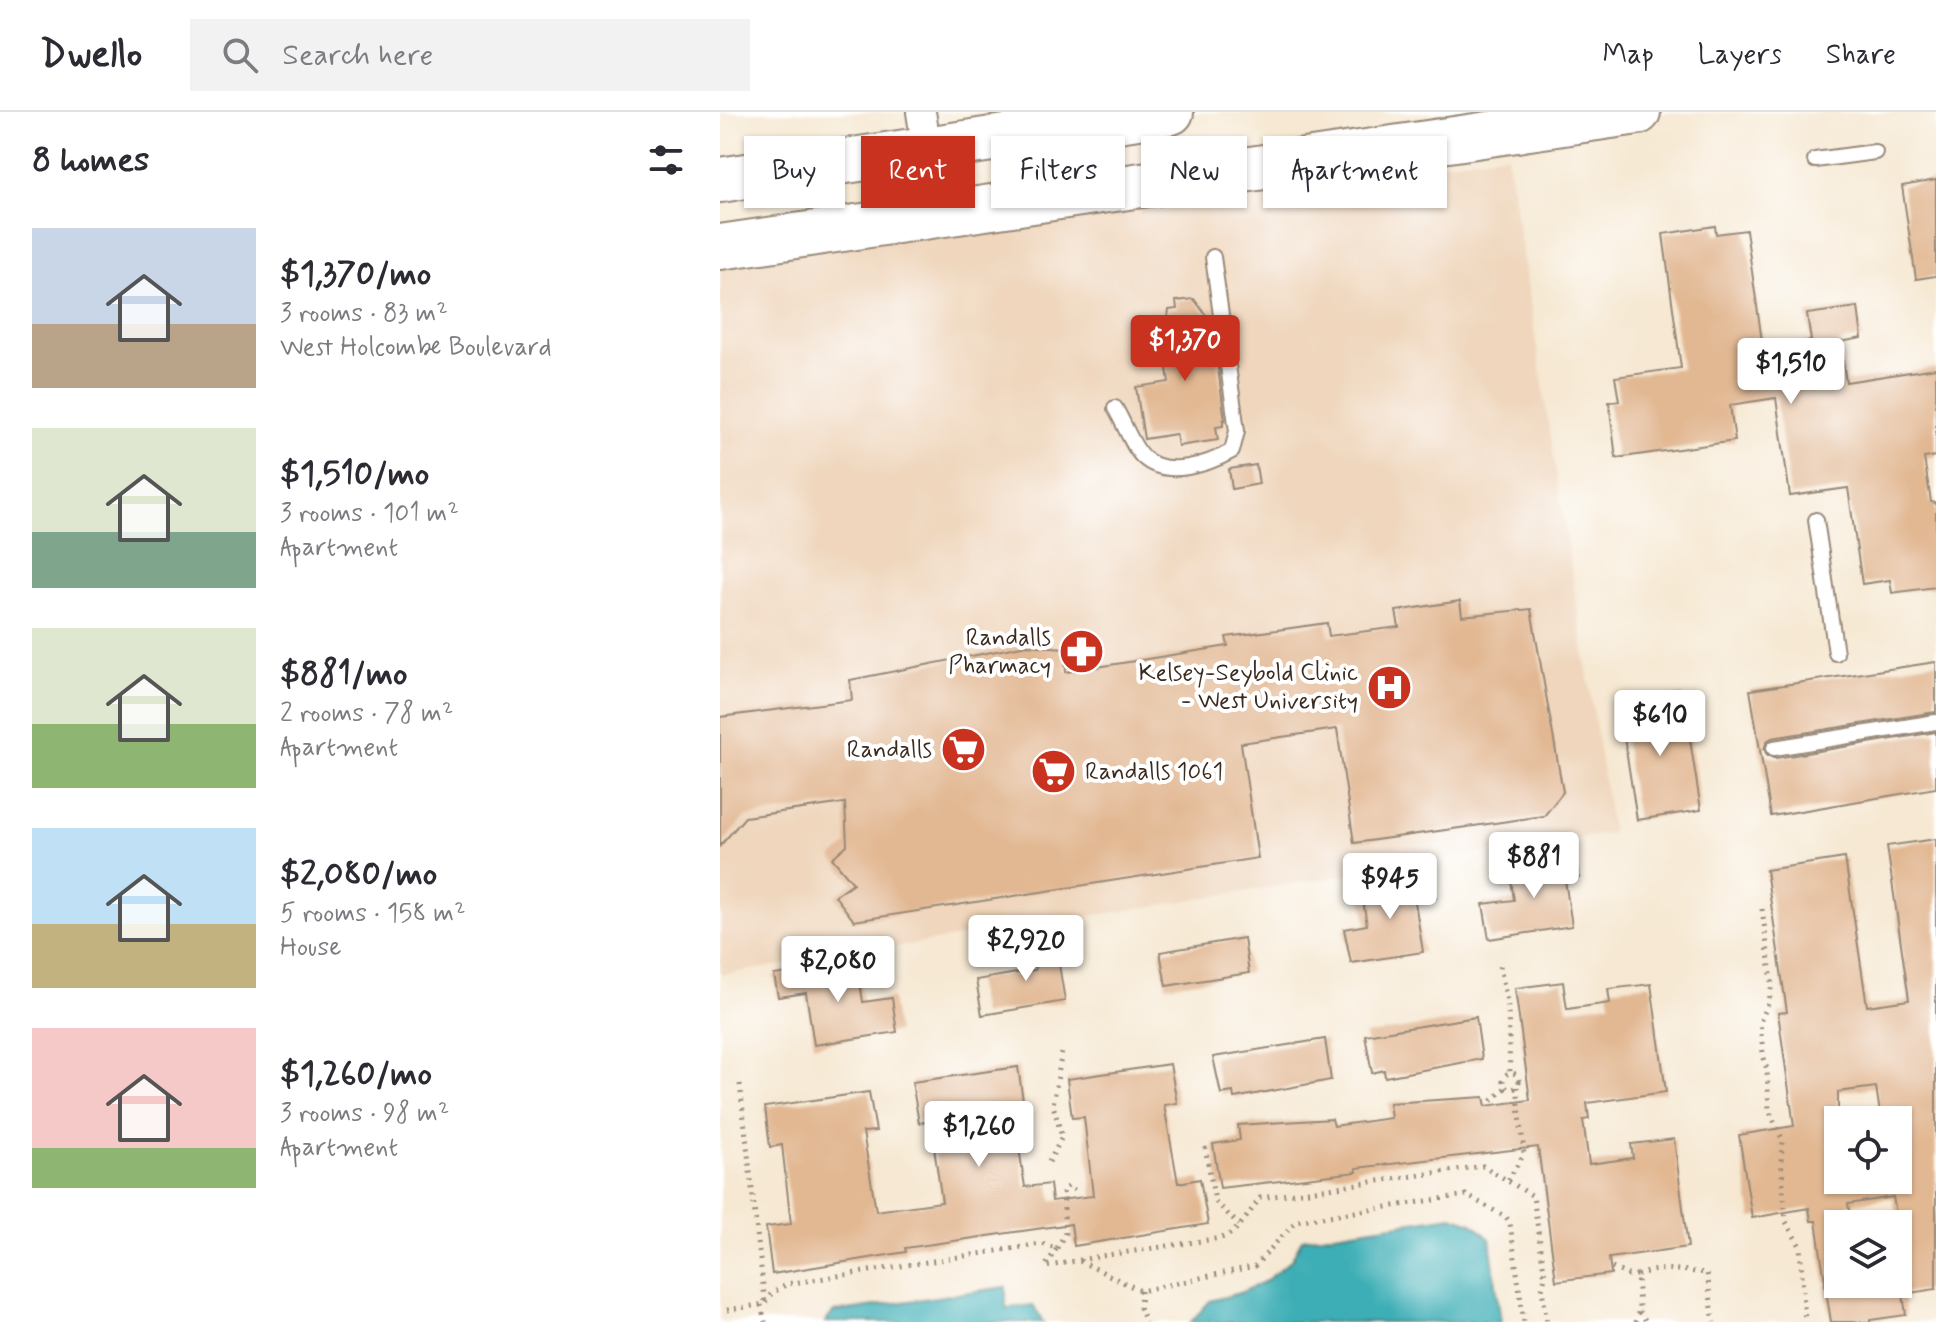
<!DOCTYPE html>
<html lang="en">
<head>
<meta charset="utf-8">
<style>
  body { margin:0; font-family:Mynerve,sans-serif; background:#f2f2f3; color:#2b2b33; height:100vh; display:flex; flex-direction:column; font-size:30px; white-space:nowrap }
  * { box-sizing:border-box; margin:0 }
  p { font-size:26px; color:#7c7c81 }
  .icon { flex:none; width:44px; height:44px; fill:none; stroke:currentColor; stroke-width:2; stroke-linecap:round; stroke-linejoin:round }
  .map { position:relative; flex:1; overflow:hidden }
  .details { display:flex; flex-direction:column; background:#fff; width:720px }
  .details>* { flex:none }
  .guide { position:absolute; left:24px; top:24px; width:760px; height:72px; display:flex; gap:16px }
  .tools { position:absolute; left:1104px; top:994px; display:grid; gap:16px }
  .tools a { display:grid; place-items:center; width:88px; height:88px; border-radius:0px; background:#fff; box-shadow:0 2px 6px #0004; font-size:40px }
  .price { position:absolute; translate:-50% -68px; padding:0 18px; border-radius:8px; background:#fff; color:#222; font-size:26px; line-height:52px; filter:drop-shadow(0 2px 4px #0008) }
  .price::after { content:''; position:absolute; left:50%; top:48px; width:24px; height:18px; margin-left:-12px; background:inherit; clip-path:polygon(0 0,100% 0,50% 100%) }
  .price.selected { background:#c8321e; color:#fff }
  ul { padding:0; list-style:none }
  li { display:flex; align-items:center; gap:24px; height:200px; padding:0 32px }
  li span { display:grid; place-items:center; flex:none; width:224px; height:160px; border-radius:0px; color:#555 }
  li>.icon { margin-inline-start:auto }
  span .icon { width:96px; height:96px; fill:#fffc; stroke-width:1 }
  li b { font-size:34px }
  h2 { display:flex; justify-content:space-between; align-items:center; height:96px; padding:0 32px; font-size:34px }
  .chip { padding:0 28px; border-radius:0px; background:#fff; box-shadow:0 2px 6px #0004; font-size:28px; line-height:72px }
  .chip.selected { background:#c8321e; color:#fff }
  header { display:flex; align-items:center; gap:48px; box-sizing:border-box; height:112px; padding:0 40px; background:#fff; border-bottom:2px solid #e1e1e2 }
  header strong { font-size:38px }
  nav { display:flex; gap:44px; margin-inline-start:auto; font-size:28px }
  .search { width:560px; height:72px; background:#f2f2f3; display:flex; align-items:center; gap:20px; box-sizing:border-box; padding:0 28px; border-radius:0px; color:#7c7c81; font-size:30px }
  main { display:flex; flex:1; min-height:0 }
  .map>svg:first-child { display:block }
  .built { fill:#efd6bc }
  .water { fill:#3caeb5; stroke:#3c6c6a; stroke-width:2 }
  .building { fill:#e2b893; fill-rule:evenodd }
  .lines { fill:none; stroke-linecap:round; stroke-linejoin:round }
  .lane-casing { stroke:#988978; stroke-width:18 }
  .street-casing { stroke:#988978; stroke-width:32 }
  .primary-casing { stroke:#988978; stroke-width:48 }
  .path { stroke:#988978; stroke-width:5; stroke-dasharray:2 6; stroke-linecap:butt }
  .lane { stroke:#fff; stroke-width:14 }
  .street { stroke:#fff; stroke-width:28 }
  .primary { stroke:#fff; stroke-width:44 }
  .labels { text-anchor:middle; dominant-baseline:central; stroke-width:8; stroke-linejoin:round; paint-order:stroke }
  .poi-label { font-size:24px; fill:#3b2a1e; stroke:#fff; text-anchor:end }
</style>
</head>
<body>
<header>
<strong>Dwello</strong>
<div class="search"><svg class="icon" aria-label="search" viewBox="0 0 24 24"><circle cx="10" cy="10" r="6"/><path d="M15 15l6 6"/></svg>Search here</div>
<nav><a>Map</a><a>Layers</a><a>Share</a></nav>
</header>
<main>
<section class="details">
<h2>8 homes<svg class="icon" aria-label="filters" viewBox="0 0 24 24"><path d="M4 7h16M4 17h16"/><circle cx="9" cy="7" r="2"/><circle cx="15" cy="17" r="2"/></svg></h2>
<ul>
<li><span style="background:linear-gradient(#c9d6e8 60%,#b9a48a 0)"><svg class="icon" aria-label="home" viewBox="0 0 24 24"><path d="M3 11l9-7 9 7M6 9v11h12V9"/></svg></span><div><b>$1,370/mo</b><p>3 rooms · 83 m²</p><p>West Holcombe Boulevard</p></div></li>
<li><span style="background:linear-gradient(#dfe7d0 65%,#7fa58c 0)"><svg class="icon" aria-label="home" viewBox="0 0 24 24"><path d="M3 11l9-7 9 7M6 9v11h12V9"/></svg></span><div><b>$1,510/mo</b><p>3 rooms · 101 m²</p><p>Apartment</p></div></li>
<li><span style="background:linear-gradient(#dfe7d0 60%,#8fb573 0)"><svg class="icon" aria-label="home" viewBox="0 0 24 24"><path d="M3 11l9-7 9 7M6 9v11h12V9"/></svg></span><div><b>$881/mo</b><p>2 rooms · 78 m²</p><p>Apartment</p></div></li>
<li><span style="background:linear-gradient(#bfe0f5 60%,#c2b280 0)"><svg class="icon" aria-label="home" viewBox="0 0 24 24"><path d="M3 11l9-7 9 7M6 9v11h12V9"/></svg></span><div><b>$2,080/mo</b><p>5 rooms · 158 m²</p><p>House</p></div></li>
<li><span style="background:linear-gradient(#f6c9c9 75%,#8fb573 0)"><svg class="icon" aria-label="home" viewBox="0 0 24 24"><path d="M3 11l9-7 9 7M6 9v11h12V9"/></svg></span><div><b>$1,260/mo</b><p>3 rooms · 98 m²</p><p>Apartment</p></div></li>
</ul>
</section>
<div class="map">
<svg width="1216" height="1210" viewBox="0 0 1216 1210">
  <rect width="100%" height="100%" fill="#fff"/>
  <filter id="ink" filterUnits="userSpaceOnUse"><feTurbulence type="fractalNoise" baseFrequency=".0125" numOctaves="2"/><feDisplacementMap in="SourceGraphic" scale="16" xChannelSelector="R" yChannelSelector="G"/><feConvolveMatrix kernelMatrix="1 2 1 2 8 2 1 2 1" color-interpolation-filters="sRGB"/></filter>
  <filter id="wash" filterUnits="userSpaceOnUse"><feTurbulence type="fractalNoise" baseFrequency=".006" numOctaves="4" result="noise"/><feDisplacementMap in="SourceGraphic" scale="32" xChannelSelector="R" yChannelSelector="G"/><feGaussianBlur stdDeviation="1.8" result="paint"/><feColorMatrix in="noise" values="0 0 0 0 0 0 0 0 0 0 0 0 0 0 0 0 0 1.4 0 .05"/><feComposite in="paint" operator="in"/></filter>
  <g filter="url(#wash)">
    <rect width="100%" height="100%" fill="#f6e8d2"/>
    <polygon class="built" points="787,42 892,721 0,863 0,148"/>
    <g class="water">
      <polygon points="732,1104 752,1111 770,1127 781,1210 471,1210 490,1189 520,1181 546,1169 572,1147 582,1127"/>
      <polygon points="286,1175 286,1196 313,1193 323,1210 105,1210 114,1200"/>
    </g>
    <g id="blocks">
      <g class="building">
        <polygon points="1216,68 1216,164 1196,167 1182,74"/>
        <polygon points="995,114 996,122 1026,118 1043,236 1091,229 1087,202 1138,195 1142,226 1120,230 1126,270 1216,256 1216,344 1204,346 1211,390 1216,391 1216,475 1172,481 1170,468 1142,472 1128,376 1070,384 1056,286 1010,293 1015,329 896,346 889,290 899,289 895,265 961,256 943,122"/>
        <polygon points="474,187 488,206 492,236 496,241 505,308 503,308 503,314 496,315 498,328 458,334 456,322 424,327 416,275 449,270 444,236 449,236 446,215 449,198 457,197 456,189"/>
        <polygon points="536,353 539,372 512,377 509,357"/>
        <polygon points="740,489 742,504 811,497 843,680 824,704 634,731 617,617 521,631 538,746 134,809 115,784 133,771 112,746 127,733 125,691 25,705 0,734 0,605 132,588 130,568 307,533 344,536 346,560 508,534 506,525 607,511 609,524 679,515 676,499"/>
        <polygon points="1216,550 1216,600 1052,626 1047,629 1044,637 1047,643 1056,646 1216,620 1216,676 1051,704 1030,578"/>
        <polygon points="963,583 981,698 917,708 899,593"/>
        <path d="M1216 727V1177L1183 1182 1186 1203 1150 1208V1210H1111L1105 1172H1178V1112L1173 1085 1128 1092 1130 1104 1118 1106V1169L1105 1170 1096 1109H1091L1089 1096 1032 1106 1019 1023 1074 1014 1058 901 1067 900 1046 758 1125 746 1147 894 1189 888 1167 734ZM1156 975 1161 1008H1178V1068H1118V980Z"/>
        <polygon points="855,744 859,766 845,768 852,814 769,827 763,792 794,788 789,755"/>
        <polygon points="712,765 716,786 695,790 703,840 631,851 624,817 647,813 641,777"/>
        <polygon points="334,822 345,889 262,903 256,868 315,858 311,826"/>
        <polygon points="524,826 529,861 446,874 440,840"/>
        <polygon points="137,850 143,890 172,886 177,920 94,933 86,881 58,885 54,863"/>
        <polygon points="843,870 847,897 890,891 888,877 931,872 946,980 867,991 869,1007 863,1008 869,1052 913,1046 911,1032 954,1027 968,1135 889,1146 891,1162 836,1169 818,1035 636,1056 637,1060 500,1076 493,1032 520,1028 518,1013 612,1007 614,1014 671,1006 669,991 764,985 766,994 810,988 795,876"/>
        <polygon points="756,905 762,947 665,965 664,958 652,961 645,923"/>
        <polygon points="605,927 611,968 514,986 513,980 501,982 493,945"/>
        <polygon points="450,952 457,991 444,993 458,1071 480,1067 488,1112 354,1134 351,1112 185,1136 186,1140 52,1162 46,1115 71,1112 62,1033 50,1035 45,995 149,980 156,1019 143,1020 156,1099 222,1090 210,1009 199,1011 192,970 298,955 304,995 293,997 305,1075 330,1072 332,1089 373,1084 364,1005 352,1006 347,967"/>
      </g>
    </g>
  </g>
  <g filter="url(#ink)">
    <use href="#blocks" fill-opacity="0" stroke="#988978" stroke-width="2"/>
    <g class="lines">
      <defs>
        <g id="lane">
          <polyline points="1095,48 1155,40"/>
          <path d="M395 296C403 309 413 336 423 345 446 367 489 352 512 339L517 319 493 145"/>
          <polyline points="1096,408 1116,541"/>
          <polyline points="1054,636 1216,610"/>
        </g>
        <polyline id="street" points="201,0 217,103"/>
        <g id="primary">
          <polyline points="0,68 451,0"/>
          <polyline points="0,135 918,0"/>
        </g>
      </defs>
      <use href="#lane" class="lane-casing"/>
      <use href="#street" class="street-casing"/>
      <use href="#primary" class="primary-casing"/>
      <g class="path">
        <polyline points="1042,797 1052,870 1049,890 1040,910 1043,942 1047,958 1049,998 1063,1029 1061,1046 1066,1110 1080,1134 1085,1210"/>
        <polyline points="780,854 788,895 790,962"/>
        <circle cx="791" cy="969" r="8"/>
        <polyline points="20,972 45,1191"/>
        <polyline points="772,989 786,975"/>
        <polyline points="485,1035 495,1089 519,1113"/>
        <polyline points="329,1050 342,1025 333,993 342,939"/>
        <polyline points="788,1068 804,1042 797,974"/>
        <polyline points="337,1136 345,1122 343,1079 348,1074 359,1081"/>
        <polyline points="360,1149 421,1179 535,1154 576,1109 746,1083 786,1105 790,1111 804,1210"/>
        <polyline points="892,1156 908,1163 917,1163 919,1195 916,1210"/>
        <path d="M917 1163C945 1153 959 1159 987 1161L994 1210"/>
        <polyline points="421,1179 420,1196 426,1210"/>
        <polyline points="41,1193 45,1210"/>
        <path d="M7 1198 45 1192 51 1182 67 1172 321 1132 337 1136 325 1155 381 1144 501 1126C518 1122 530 1099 540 1086L763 1054 813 1084 825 1165 822 1177 827 1210"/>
        <polyline points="919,1200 927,1210"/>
      </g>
      <use href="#lane" class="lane"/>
      <use href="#street" class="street"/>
      <use href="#primary" class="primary"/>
    </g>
  </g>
  <defs>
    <symbol id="pharmacy-disc" viewBox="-11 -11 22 22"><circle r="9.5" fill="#c8321e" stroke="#fff"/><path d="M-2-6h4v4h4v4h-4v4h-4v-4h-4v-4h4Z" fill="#fff"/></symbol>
    <symbol id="hospital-disc" viewBox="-11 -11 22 22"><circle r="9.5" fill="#c8321e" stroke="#fff"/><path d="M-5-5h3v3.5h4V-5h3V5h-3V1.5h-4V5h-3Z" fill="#fff"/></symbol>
    <symbol id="supermarket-disc" viewBox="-11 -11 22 22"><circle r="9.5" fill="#c8321e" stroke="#fff"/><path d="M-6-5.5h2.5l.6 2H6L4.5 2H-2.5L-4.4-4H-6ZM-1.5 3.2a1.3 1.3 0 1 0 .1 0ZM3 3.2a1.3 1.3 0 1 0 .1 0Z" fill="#fff"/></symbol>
  </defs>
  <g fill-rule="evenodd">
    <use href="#pharmacy-disc" x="336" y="514" width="51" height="51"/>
    <use href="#hospital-disc" x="644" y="550" width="51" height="51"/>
    <use href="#supermarket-disc" x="218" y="612" width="51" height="51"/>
    <use href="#supermarket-disc" x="308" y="634" width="51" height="51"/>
  </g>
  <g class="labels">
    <g class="poi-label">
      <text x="331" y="526">Randalls<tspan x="331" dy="28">Pharmacy</tspan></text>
      <text x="638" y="561">Kelsey-Seybold Clinic<tspan x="638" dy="28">- West University</tspan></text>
      <text x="212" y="638">Randalls</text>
      <text x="365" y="660" text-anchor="start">Randalls 1061</text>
    </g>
  </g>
</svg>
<div class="tools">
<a><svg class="icon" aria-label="locate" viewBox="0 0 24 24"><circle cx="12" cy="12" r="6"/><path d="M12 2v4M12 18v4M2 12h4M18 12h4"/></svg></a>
<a><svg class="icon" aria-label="layers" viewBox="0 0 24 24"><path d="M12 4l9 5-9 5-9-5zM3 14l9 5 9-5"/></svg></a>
</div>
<b class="price selected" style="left:465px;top:271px">$1,370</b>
<b class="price" style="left:1071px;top:294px">$1,510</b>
<b class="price" style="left:940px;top:646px">$610</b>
<b class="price" style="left:814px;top:788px">$881</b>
<b class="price" style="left:670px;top:809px">$945</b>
<b class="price" style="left:306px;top:871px">$2,920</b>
<b class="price" style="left:118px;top:892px">$2,080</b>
<b class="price" style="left:259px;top:1057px">$1,260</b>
<div class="guide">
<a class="chip">Buy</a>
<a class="chip selected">Rent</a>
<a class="chip">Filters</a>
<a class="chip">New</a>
<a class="chip">Apartment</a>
</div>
</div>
</main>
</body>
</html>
